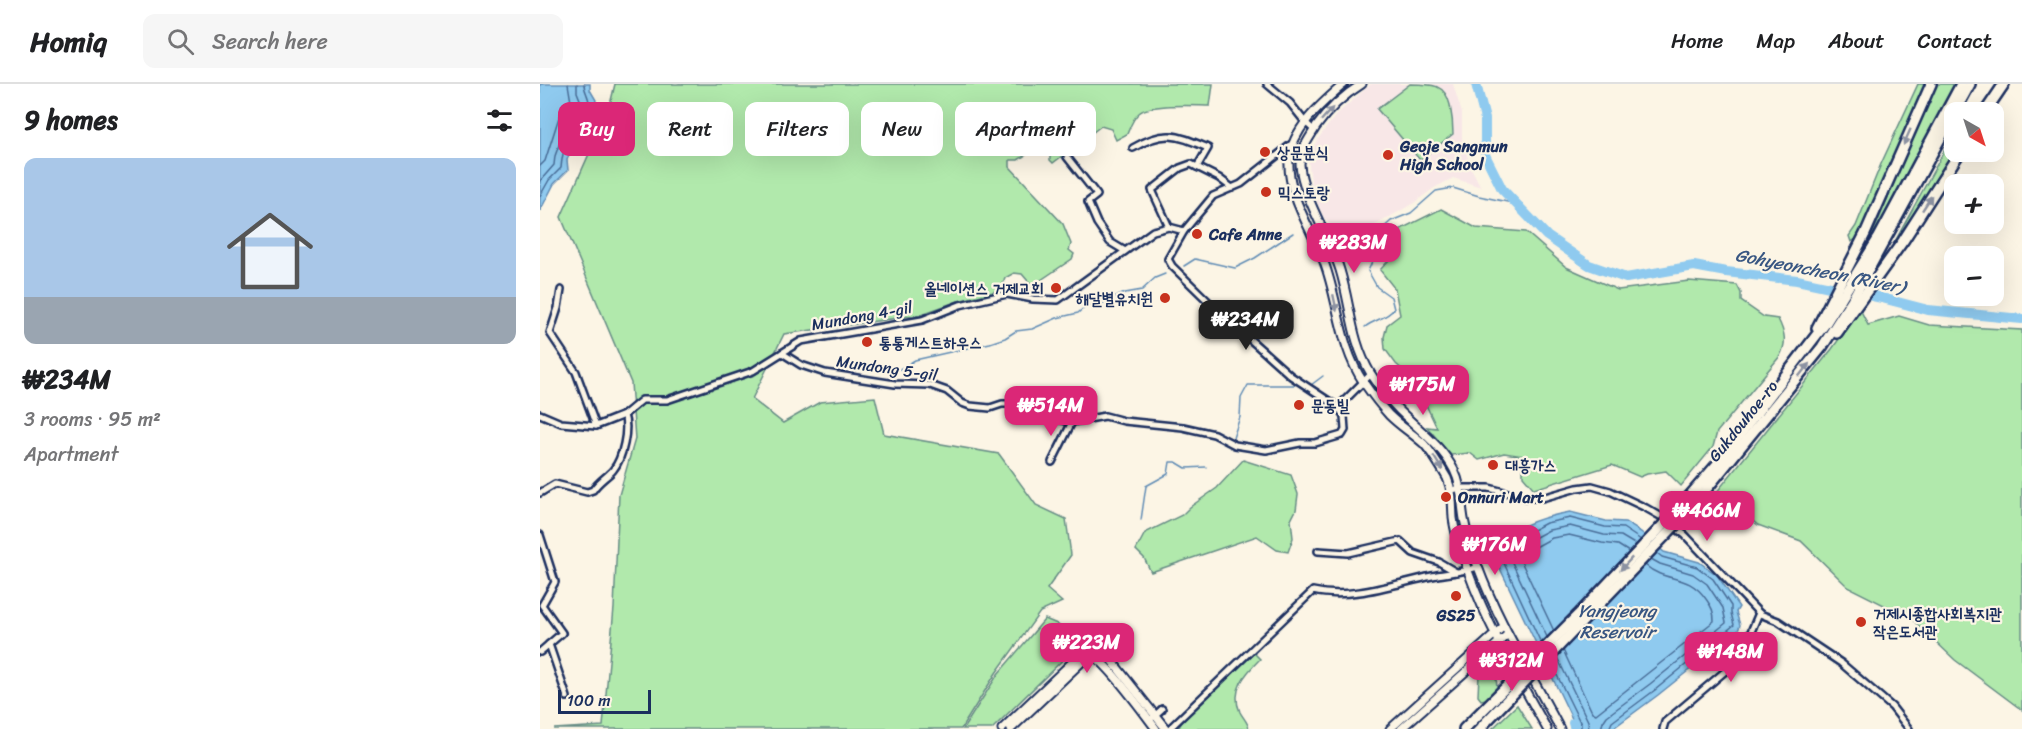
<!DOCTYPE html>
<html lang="en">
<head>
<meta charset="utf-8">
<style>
  body { margin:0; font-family:Sriracha,"Poor Story",sans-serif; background:#f6f6f6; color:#202124; height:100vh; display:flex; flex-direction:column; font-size:22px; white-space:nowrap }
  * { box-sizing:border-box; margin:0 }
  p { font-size:20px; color:#757577 }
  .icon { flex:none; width:33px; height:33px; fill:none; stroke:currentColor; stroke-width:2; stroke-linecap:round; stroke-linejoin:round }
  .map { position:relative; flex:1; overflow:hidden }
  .drawer { display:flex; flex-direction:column; background:#fff; width:540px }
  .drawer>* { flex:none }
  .banner { position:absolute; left:18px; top:18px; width:570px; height:54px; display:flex; gap:12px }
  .needle { width:39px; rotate:141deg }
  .controls { position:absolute; left:1404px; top:18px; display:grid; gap:12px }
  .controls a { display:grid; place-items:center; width:60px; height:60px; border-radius:12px; background:#fff; box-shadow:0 6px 24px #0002; font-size:30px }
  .scale { position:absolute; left:18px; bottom:15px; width:93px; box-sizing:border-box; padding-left:6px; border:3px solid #1b2f5e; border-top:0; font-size:16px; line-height:21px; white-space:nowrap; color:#1b2f5e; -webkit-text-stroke:4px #fcf5e5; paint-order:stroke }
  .price { position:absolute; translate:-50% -51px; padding:0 14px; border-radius:12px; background:#db2777; color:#fff; font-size:20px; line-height:39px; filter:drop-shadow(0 2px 3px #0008) }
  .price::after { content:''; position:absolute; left:50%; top:36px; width:18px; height:14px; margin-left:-9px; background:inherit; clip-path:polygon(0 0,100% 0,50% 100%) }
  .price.current { background:#222; color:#fff }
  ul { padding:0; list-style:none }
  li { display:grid; align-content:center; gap:12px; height:318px; padding:0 24px }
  li span { display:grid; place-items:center; height:186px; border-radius:12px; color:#555 }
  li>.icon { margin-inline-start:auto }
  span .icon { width:108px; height:108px; fill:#fffc; stroke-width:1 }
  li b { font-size:26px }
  h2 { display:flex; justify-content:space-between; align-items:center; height:72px; padding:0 24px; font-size:26px }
  .pill { padding:0 21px; border-radius:12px; background:#fff; box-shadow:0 6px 24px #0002; font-size:21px; line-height:54px }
  .pill.current { background:#db2777; color:#fff }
  header { display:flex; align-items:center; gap:36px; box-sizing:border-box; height:84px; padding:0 30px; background:#fff; border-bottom:2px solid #e0e0e0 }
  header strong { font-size:28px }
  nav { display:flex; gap:33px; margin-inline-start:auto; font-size:21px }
  .search { width:420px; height:54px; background:#f6f6f6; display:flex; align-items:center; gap:15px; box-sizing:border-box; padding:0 21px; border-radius:12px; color:#757577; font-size:22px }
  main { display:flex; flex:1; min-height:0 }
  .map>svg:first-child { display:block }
  .built { fill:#f8e7e7 }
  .green { fill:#b1e9ac; stroke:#668c85; stroke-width:1.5 }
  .water { fill:#8fcaef; stroke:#618cb5; stroke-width:1.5 }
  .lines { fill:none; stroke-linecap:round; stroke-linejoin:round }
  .shore { stroke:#496d98; stroke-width:1.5 }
  .stream { stroke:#618cb5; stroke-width:1.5 }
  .river { stroke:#8fcaef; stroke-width:10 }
  .minor-casing { stroke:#1b2f5e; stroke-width:10 }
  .tertiary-casing { stroke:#1b2f5e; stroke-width:11 }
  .trunk-casing { stroke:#1b2f5e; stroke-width:14 }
  .minor { stroke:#fcf5e5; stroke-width:5 }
  .tertiary { stroke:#fcf5e5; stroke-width:7 }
  .trunk { stroke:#fcf5e5; stroke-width:9 }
  .trunk-bridge-casing { stroke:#1b2f5e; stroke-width:14; stroke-linecap:butt }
  .trunk-bridge { stroke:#fcf5e5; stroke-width:9 }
  .oneway { fill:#8c92a2 }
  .poi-dot { fill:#c8321e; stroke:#fcf5e5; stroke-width:2 }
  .labels { text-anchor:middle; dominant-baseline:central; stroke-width:4.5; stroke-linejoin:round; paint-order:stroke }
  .poi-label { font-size:16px; font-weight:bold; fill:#1b2f5e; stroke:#fcf5e5; text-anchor:start }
  .street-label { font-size:16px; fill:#1b2f5e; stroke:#fcf5e5 }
  .water-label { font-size:18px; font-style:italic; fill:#385682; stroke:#fcf5e5 }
</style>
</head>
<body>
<header>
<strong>Homiq</strong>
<div class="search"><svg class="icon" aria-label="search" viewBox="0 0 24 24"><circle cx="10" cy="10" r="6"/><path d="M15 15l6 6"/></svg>Search here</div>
<nav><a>Home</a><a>Map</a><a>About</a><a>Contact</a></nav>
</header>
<main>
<section class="drawer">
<h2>9 homes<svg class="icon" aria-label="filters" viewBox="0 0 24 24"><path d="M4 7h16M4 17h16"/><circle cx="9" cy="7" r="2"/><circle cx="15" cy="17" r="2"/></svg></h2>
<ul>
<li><span style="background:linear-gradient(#a9c7e8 75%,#9aa5b1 0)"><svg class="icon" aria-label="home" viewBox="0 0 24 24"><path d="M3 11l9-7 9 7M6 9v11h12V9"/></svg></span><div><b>₩234M</b><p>3 rooms · 95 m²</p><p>Apartment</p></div></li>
</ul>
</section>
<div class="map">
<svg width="1482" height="645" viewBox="0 0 1482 645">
  <rect width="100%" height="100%" fill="#fcf5e5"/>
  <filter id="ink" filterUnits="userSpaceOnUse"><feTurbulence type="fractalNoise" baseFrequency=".0167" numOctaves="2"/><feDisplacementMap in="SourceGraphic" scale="12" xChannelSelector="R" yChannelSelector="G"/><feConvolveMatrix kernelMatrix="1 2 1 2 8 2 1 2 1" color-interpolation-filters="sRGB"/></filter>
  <g filter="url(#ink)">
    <polygon class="built" points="831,0 913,0 922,29 922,54 930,82 941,103 913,94 894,104 874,119 830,144 815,149 803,148 793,143 784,134 772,105 768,74 777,56 796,31"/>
    <g class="green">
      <path d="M75 0H673L670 22C654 22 611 19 599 29 593 34 590 43 587 50L576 56 571 45 561 42 513 79 510 76V71L492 67 478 76H470V83L523 140 531 160 529 166 534 170 532 175 501 196 494 204 482 190 474 189 465 194 461 206 418 217 379 231 244 250 212 315 243 339 280 318 335 313 344 350 459 370 496 421 526 435 531 471 507 505 522 518 500 528 456 589 421 645H14L63 642 74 524 79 411 95 355 91 299 21 133 69 25Z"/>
      <path d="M870 0C893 0 905 0 910 21 912 31 913 40 913 50L880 76 837 25Z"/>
      <polygon points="1378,0 1386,0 1324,148 1320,153 1311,158 1309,152 1316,142 1341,80"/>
      <polygon points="1395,0 1419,0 1332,156 1331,154"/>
      <polygon points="1414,49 1414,64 1406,81 1353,161"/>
      <path d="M901 125 936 144 986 148 1026 183 1078 206 1149 197 1197 201 1201 209V217L1224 233 1238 235C1245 249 1247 258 1240 272L1177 348 1173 363 1141 402 1126 387 1107 390 1100 393 1072 381 994 405 983 392V372L964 369 939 376 930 369 911 371 887 343 897 344 874 296 856 280 845 265 844 253 847 241 860 231 855 205 840 186 851 174 855 148Z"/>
      <polygon points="1320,225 1328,241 1359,232 1389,241 1482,246 1482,626 1415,576 1372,535 1308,503 1261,457 1218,441 1185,415 1166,427 1163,425 1292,265"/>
      <polygon points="703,376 751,391 758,410 756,426 751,436 753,454 748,468 737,466 717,452 611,488 604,474 596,466 605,449 642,431 650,423 677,404"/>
      <polygon points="505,535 517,540 539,560 452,645 423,645 458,590"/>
      <path d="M714 569 720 575C706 589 690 606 700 628 703 634 708 638 709 645H638L642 638Z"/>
      <polygon points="949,589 956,594 957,603 959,604 949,617 946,615 941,616 938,612 939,590"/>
      <polygon points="977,621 992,645 952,645"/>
    </g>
    <g class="water">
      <polygon points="0,0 50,0 50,6 56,16 52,31 41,39 27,76 28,86 14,100 0,127"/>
      <path d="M1030 428 1066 437 1085 438 1101 448 1124 468 1159 478 1177 491 1199 523 1196 528 1200 541 1198 547 1118 611 1072 645H1037L955 474C964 443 1002 433 1030 428Z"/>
    </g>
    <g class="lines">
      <g class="shore">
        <polyline points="0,82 5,77 20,30 31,18 28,0"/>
        <polyline points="0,97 14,81 15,72 29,33 41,22 41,18 37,8 37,0"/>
        <path d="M0 112 9 96 21 84C22 69 28 50 35 37 40 30 49 29 49 19 49 12 44 7 44 0"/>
        <polyline points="1014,547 980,475 981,471 1012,454 1029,451 1062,459 1078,461 1089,468"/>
        <polyline points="1007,553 970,474 971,469 979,462 1009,446 1030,442 1064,451 1081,452 1096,461"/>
        <polyline points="1001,559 962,475 964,465 974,456 1006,439 1030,434 1065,443 1083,444 1101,456"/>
        <path d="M1023 566 1052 628 1056 630 1174 537C1174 528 1172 523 1166 515 1147 488 1127 500 1105 481"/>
        <polyline points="1017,573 1048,637 1049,645"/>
        <polyline points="1011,579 1041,640 1041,645"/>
        <polyline points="1061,645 1063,638 1067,632 1110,600 1186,539 1183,524 1167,500 1153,490 1120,480 1111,475"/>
        <polyline points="1069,645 1072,638 1115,606 1194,541 1191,529 1191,522 1173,495 1157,483 1122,473 1117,469"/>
      </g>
      <g class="stream">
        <polyline points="795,161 800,158 839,148 851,137 871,129 896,107 913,104 939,112 977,120"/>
        <polyline points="644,182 655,175 695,184 715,174 753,149"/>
        <path d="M825 243C835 235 846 235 854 225L851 213 837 203 828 187 832 178 842 169 843 161 839 149"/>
        <polyline points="331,280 360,285 375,276 450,259 465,254 476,247 492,245 517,234 538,229 546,222 563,219 585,209 602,206 615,194 625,190"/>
        <polyline points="771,301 783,292"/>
        <polyline points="693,354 700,333 701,314 708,301 755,301"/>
        <polyline points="601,436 606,402 628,390 630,378 636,378 646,384 666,383"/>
      </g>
      <g class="river">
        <polyline points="936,0 945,35 945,71 962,105 1007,152 1049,181 1086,194 1154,182 1186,188 1257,196 1342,214 1388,226 1482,235"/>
        <polyline points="1033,639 1035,645"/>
      </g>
      <defs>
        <g id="minor">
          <polyline points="727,0 750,19 765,38 774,46"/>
          <path d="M593 64C625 45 637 51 668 64L657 83"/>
          <polyline points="527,73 557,111 548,118 557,139 570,158 585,167"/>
          <polyline points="629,143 612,106 640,84 651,80 679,94 692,104"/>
          <polyline points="644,147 628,175 632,182 675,224 751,292 798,323 831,290"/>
          <polyline points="21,206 18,224 10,249 36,288 56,342"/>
          <polyline points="242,269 261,281 285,289 355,300 390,301 407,307 422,319 430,322 450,324 462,320 468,320 504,332 532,338 565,332 584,337 643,343 674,350 695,361 726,366 760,359 775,359 802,351 805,346 804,332 798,323"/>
          <polyline points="0,330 21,339 56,342 84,331 102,316 127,316 213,287 261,257 382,236 420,221 467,210 493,215 518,216 613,147 629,143 644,147 673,112 701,100 753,59"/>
          <polyline points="512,378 532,338"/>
          <polyline points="912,406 921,404 949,404 987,414 1002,414 1037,404 1052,402 1070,407 1106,424 1120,432 1145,451 1220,530 1238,537 1301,579 1352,623 1369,645"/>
          <path d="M0 409 15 400 47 408 53 406C59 397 67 393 73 386 83 374 89 345 84 331"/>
          <polyline points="0,451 15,498 2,521 22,549 0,568"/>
          <polyline points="778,467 808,469 860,457 873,469 899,478 916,488"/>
          <polyline points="9,560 27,613"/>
          <polyline points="612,634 622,625"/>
          <path d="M629 645 773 507C811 516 854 500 892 492 908 489 923 488 938 483"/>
          <polyline points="1123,645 1125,638 1196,578 1201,571 1219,529"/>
        </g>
        <g id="tertiary">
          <path d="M804 0C782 19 752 44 749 76 747 111 772 146 784 178 799 218 799 262 824 299 831 309 840 321 849 331 860 342 873 350 884 360 893 370 900 382 907 394 913 408 912 419 913 434 915 451 922 470 928 487 948 543 978 593 1007 645"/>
          <path d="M822 0C804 11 788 26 776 43 769 55 760 66 760 80 761 110 791 156 800 186 811 222 811 257 831 290 839 302 849 316 859 326 879 346 901 361 914 386 922 402 921 418 924 435 927 451 932 468 938 483 959 540 992 591 1020 645"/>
          <polyline points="940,577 956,575 970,581"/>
          <path d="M462 645 543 568C553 562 559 564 568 572L626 645"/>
          <path d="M471 645 547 573 553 572C568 579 604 629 616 645"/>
          <polyline points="850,645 964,542"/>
          <polyline points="861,645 968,550"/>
        </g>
        <g id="trunk">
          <polyline points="1445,28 1464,0"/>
          <polyline points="1277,244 1325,150 1391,0"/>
          <polyline points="1297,249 1363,157 1420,68"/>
          <polyline points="1140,423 1179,378 1285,240 1338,155 1421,0"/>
          <polyline points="1147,429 1282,263 1312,216 1430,0"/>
          <polyline points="924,645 935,634"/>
        </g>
      </defs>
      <use href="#minor" class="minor-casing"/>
      <use href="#tertiary" class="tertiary-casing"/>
      <use href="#trunk" class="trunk-casing"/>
      <use href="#minor" class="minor"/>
      <use href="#tertiary" class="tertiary"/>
      <use href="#trunk" class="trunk"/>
      <defs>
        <g id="trunk-bridge">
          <polyline points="935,634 1038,531 1140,423"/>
          <polyline points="943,641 1147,429"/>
        </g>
      </defs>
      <use href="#trunk-bridge" class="trunk-bridge-casing"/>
      <use href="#trunk-bridge" class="trunk-bridge"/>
    </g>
    <defs><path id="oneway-solid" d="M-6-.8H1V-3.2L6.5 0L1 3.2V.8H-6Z" transform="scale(1.5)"/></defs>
    <g class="oneway">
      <use href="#oneway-solid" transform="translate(787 30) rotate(-48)"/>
      <use href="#oneway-solid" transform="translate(1367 53) rotate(114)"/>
      <use href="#oneway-solid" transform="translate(1387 119) rotate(-57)"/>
      <use href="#oneway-solid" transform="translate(795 219) rotate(78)"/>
      <use href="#oneway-solid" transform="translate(1264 286) rotate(-51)"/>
      <use href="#oneway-solid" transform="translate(898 379) rotate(58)"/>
      <use href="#oneway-solid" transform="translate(1086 480) rotate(133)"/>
    </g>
  </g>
  <g class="poi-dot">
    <circle cx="725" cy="68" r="6"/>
    <circle cx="848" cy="71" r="6"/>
    <circle cx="726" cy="108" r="6"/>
    <circle cx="657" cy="150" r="6"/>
    <circle cx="516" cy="204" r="6"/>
    <circle cx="625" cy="214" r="6"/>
    <circle cx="327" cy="258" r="6"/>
    <circle cx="759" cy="321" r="6"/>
    <circle cx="953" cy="381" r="6"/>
    <circle cx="906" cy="413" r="6"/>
    <circle cx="916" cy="512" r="6"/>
    <circle cx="1321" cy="538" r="6"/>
  </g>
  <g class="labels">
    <g class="poi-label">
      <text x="860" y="62">Geoje Sangmun<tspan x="860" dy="18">High School</tspan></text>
      <text x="737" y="68">상문분식</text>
      <text x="738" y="108">믹스토랑</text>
      <text x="669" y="150">Cafe Anne</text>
      <text x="504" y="204" text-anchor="end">올네이션스 거제교회</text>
      <text x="613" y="214" text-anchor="end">해달별유치원</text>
      <text x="339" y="258">통통게스트하우스</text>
      <text x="771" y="321">문동빌</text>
      <text x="965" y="381">대흥가스</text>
      <text x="918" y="413">Onnuri Mart</text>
      <text x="1333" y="529">거제시종합사회복지관<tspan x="1333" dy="18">작은도서관</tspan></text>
      <text x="916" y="531" text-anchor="middle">GS25</text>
    </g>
    <g class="street-label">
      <text transform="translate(322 232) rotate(-10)">Mundong 4-gil</text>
      <text transform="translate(347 284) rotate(8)">Mundong 5-gil</text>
      <text transform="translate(1203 337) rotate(-51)">Gukdouhoe-ro</text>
    </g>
    <g class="water-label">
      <text transform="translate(1280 187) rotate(11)">Gohyeoncheon (River)</text>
      <text x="1077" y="527">Yangjeong<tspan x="1077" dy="21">Reservoir</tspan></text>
    </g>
  </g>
</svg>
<div class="controls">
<a><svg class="needle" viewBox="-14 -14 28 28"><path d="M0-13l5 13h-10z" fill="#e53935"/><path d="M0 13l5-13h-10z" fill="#757577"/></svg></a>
<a>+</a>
<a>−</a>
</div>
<div class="scale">100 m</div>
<b class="price" style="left:814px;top:190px">₩283M</b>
<b class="price current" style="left:706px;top:267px">₩234M</b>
<b class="price" style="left:883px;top:332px">₩175M</b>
<b class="price" style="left:511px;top:353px">₩514M</b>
<b class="price" style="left:1167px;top:458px">₩466M</b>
<b class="price" style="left:955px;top:492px">₩176M</b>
<b class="price" style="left:547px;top:590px">₩223M</b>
<b class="price" style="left:1191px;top:599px">₩148M</b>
<b class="price" style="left:972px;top:608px">₩312M</b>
<div class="banner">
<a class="pill current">Buy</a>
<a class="pill">Rent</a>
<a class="pill">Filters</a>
<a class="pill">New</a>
<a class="pill">Apartment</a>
</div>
</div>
</main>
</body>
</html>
